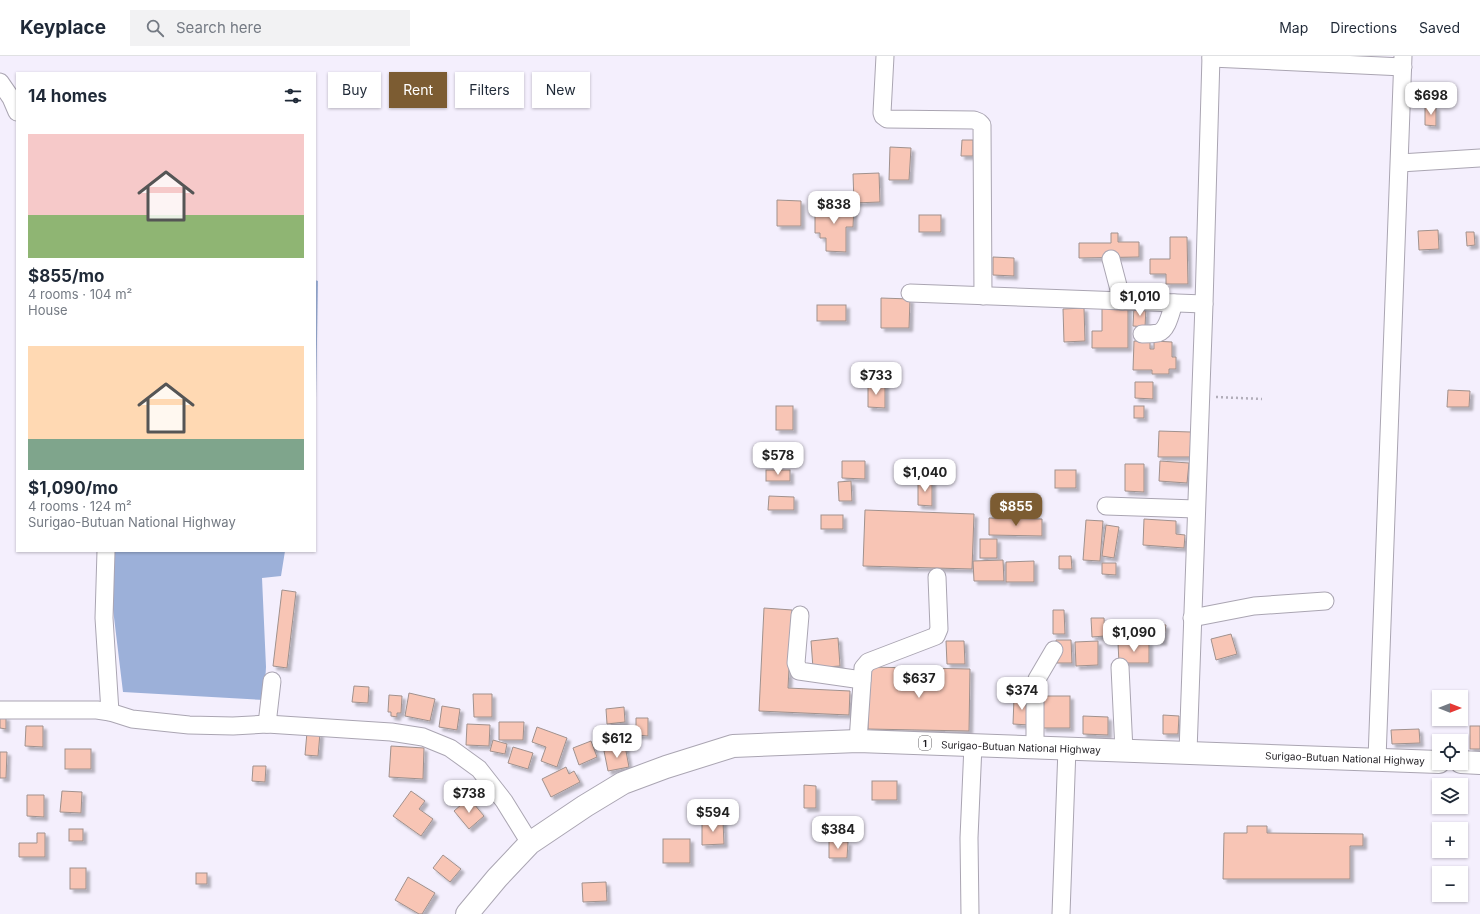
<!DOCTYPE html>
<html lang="en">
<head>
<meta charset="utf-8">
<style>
  body { margin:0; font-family:Inter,sans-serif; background:#f2f2f3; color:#1f2937; height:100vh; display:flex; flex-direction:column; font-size:15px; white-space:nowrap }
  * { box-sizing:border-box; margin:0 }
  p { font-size:13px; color:#747a83 }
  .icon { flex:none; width:22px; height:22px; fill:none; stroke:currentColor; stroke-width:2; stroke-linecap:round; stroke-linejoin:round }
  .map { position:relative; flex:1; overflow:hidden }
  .details { position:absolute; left:16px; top:16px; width:300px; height:480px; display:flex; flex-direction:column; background:#fff; border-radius:0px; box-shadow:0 1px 3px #0004 }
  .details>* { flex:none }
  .banner { position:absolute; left:328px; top:16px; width:380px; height:36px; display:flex; gap:8px }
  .needle { width:26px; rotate:90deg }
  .buttons { position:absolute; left:1432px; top:634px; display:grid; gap:8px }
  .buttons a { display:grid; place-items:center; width:36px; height:36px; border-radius:0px; background:#fff; box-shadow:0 1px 3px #0004; font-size:20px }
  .price { position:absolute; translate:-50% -34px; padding:0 9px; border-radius:8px; background:#fff; color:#222; font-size:13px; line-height:26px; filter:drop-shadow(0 1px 2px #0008) }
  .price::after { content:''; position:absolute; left:50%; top:24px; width:12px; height:9px; margin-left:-6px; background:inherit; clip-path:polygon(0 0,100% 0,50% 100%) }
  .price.current { background:#7c5c32; color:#fff }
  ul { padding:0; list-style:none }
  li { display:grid; align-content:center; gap:8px; height:212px; padding:0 12px }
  li span { display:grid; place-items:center; height:124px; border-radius:0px; color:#555 }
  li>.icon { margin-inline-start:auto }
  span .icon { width:72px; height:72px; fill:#fffc; stroke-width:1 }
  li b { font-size:17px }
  h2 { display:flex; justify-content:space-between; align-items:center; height:48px; padding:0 12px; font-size:17px }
  .tag { padding:0 14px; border-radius:0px; background:#fff; box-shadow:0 1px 3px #0004; font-size:14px; line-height:36px }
  .tag.current { background:#7c5c32; color:#fff }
  header { display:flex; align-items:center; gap:24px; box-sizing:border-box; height:56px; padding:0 20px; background:#fff; border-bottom:1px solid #e0e1e3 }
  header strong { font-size:19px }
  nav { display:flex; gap:22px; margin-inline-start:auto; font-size:14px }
  .search { width:280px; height:36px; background:#f2f2f3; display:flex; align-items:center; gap:10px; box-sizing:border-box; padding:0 14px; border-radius:0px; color:#747a83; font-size:15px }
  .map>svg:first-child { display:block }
  .water { fill:#9cb0d9 }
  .building { fill:#f8c5b5; stroke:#a0918d; filter:url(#shadow) }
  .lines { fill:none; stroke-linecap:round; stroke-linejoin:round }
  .minor-casing { stroke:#aaa5b2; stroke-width:19 }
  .highway-casing { stroke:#aaa5b2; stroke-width:24 }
  .path { stroke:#b1adb9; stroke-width:2.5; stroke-dasharray:2 3; stroke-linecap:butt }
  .minor { stroke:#fff; stroke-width:17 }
  .highway { stroke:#fff; stroke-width:22 }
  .labels { text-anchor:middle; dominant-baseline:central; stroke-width:3; stroke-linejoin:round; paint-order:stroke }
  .shield { fill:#fff; stroke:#626164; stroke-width:1 }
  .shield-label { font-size:9px; font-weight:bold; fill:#1f1d22 }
  .street-label { font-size:10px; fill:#1f1d22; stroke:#fff }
</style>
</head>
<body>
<header>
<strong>Keyplace</strong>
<div class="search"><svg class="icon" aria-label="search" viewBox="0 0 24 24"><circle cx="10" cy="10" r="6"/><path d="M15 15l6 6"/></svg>Search here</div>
<nav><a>Map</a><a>Directions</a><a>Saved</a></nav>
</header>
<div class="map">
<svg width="1480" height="858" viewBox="0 0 1480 858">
  <defs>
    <filter id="shadow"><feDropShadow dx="3.5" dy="3.5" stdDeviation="1" flood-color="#0004"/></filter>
  </defs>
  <rect width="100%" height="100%" fill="#f4effd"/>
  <g class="water">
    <polygon points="315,224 318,225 315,401"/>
    <polygon points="106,495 285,495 281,520 262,522 266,611 264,644 123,636"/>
  </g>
  <g class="building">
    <polygon points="1425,51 1436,51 1436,70 1425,69"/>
    <polygon points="962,84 973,84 973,100 961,100"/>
    <polygon points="890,91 911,92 909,124 889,124"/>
    <polygon points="879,117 880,146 854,147 853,118"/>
    <polygon points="777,144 801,145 801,170 777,170"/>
    <polygon points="815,149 854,149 853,171 846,171 846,196 826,195 826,182 820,182 820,177 815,177"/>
    <rect x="919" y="159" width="22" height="17"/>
    <polygon points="1438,174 1439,193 1419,194 1418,175"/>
    <polygon points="1466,176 1474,176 1475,189 1467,190"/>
    <polygon points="1111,177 1118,177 1118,186 1139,186 1139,201 1079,202 1079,187 1111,187"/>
    <polygon points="1170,181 1187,181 1188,228 1166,228 1166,218 1150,218 1150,203 1170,203"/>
    <polygon points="993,201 1014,202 1014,220 993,219"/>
    <polygon points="881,242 910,243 909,272 881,272"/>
    <rect x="817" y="249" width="29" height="16"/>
    <polygon points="1102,250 1128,250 1128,292 1092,292 1092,275 1102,275"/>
    <polygon points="1134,251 1146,252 1145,271 1133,270"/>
    <polygon points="1084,252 1085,285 1064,286 1063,253"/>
    <polygon points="1134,285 1150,286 1150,293 1154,293 1154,285 1172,286 1172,301 1176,301 1176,313 1169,313 1169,318 1152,318 1152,314 1133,314"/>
    <polygon points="1135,326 1153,326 1153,343 1135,342"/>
    <polygon points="868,327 885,328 885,352 868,351"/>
    <polygon points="1448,334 1470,335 1469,351 1447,351"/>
    <rect x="776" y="350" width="17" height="24"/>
    <rect x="1134" y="350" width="10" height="12"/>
    <polygon points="1159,375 1191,376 1190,401 1158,401"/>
    <polygon points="842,405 865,405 865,423 842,422"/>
    <polygon points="1160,405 1189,407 1187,427 1159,425"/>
    <polygon points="1125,408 1144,408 1144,436 1125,435"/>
    <rect x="766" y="414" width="24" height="11"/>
    <rect x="1055" y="414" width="21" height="18"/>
    <polygon points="918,424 932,425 932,450 918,449"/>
    <polygon points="851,425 852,445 839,445 838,426"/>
    <polygon points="769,440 794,441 794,454 768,454"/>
    <polygon points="865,454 974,458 972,513 863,510"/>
    <rect x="821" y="459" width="22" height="14"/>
    <polygon points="989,462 1042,463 1042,480 989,479"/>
    <polygon points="1144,463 1176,465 1176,478 1185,479 1184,492 1143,489"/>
    <polygon points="1086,464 1103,465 1100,505 1083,504"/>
    <polygon points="1106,469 1119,471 1114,502 1102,500"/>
    <rect x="980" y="483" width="17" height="19"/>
    <polygon points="1059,500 1071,500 1072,513 1059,513"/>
    <polygon points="1003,504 1004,525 974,525 973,505"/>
    <polygon points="1034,505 1034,526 1006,526 1006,506"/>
    <polygon points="1102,507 1116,507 1116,519 1102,518"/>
    <polygon points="282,534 296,536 287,612 273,610"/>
    <polygon points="764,552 792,554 788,632 850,635 849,659 759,655"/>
    <polygon points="1053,554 1064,554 1065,578 1053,578"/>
    <polygon points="1091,562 1104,562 1105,580 1092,581"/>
    <polygon points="1150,566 1166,569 1163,586 1147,583"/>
    <polygon points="1231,578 1237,598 1216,604 1211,583"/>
    <polygon points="838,582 840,610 813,612 811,585"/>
    <polygon points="1056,584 1071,584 1072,607 1057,607"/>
    <polygon points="946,585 964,585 965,608 947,608"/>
    <polygon points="1098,585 1098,609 1076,610 1075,586"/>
    <polygon points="1149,586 1149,607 1119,607 1118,587"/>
    <polygon points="868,611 970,613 969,675 868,673"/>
    <polygon points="354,630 369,631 368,647 352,646"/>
    <polygon points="409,637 435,643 430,665 405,660"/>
    <polygon points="473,638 492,638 492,661 474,661"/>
    <polygon points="389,639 402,640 401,657 397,657 397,661 391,660 391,656 388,656"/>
    <rect x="1042" y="640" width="28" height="32"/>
    <polygon points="1014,642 1031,643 1029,669 1013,668"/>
    <polygon points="442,650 460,653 457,674 439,671"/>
    <polygon points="624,651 625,666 607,668 606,653"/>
    <polygon points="1163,659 1179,660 1178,678 1163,678"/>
    <polygon points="1083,660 1108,661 1108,679 1083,678"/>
    <polygon points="0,661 6,661 6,673 0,672"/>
    <polygon points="636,662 648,662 648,680 636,679"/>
    <polygon points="499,666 524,666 523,684 499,684"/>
    <polygon points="467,668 490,669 489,690 466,689"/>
    <polygon points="26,670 43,670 43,691 25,690"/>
    <rect x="1470" y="670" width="10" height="23"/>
    <polygon points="537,671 567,682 557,711 541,705 546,691 532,686"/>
    <polygon points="1419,673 1420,687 1392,688 1391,674"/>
    <polygon points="307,676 320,677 318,700 305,699"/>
    <polygon points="493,684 507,688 505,698 490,695"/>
    <polygon points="591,685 597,701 579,709 573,692"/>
    <polygon points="391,690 424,692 423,723 389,721"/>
    <polygon points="625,690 629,711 608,715 604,695"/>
    <polygon points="513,691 533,697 528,713 508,707"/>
    <rect x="65" y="693" width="26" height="20"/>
    <polygon points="0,696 7,696 6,722 0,722"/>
    <polygon points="253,710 266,710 265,726 252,725"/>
    <polygon points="566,711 569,718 574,715 580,726 551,741 542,723"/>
    <rect x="872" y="725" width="25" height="19"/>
    <polygon points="804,729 816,730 816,752 804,752"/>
    <polygon points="62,735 82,736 81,757 60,756"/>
    <polygon points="411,735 425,745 419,753 433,763 421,780 393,760"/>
    <polygon points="27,739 44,739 44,761 27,760"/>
    <polygon points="469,742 484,760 469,773 454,755"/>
    <polygon points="702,765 723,765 724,788 702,789"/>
    <polygon points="1247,770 1267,770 1267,777 1363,778 1363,790 1350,790 1350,823 1223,823 1224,777 1247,777"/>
    <rect x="69" y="773" width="14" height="12"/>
    <polygon points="37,777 45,777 45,801 19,801 19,787 37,787"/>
    <rect x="663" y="783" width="27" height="24"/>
    <polygon points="829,785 848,786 847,802 829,802"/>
    <polygon points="443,799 461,813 450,826 433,812"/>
    <rect x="70" y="812" width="16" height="21"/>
    <rect x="196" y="817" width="11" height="11"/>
    <polygon points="408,821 435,837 422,858 419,858 395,844"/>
    <polygon points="606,826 607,845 583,846 582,827"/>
  </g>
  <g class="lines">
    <defs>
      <g id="minor">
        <polyline points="885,0 882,57 883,60 887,63 974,64 979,66 982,69 983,240"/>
        <polyline points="1211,2 1403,11"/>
        <polyline points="0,26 11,42 17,56"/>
        <polyline points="1400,107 1480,102"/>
        <polyline points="1111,203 1122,245"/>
        <polyline points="910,237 1204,248"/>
        <path d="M1142 278C1147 278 1153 278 1158 277 1168 274 1171 255 1174 247"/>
        <polyline points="1106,450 1196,453"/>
        <polyline points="106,495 104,562 110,656"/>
        <polyline points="800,559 796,607 799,615 862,624"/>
        <polyline points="1192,562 1254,550 1325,545"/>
        <polyline points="1120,611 1124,695"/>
        <polyline points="0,654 97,654 110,656 132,663 189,669 233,670 267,668 391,676 423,681 450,692 479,713 504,745 530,787"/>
        <polyline points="267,668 272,625"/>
        <polyline points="858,685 863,612 868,606 936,580 939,573 937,521"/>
        <polyline points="1035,691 1035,641 1037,623 1054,594"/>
        <polyline points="1188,696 1204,248 1211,0"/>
        <polyline points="1377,703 1403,0"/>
        <polyline points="970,858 969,782 973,689"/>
        <polyline points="1061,858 1067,692"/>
      </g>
      <g id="highway">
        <polyline points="1461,706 1480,707"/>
        <polyline points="467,858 497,822 530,787 585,750 623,727 666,711 733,690 858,685 1439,706"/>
      </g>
    </defs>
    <use href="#minor" class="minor-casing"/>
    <use href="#highway" class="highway-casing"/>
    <polyline class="path" points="1216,341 1262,343"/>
    <use href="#minor" class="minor"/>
    <use href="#highway" class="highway"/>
  </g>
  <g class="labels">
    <rect class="shield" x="919" y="680" width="12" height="14" rx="3"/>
    <g class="shield-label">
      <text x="925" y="687">1</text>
    </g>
    <g class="street-label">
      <text transform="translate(1021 691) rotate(2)">Surigao-Butuan National Highway</text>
      <text transform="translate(1345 702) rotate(2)">Surigao-Butuan National Highway</text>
    </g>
  </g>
</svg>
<div class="buttons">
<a><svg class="needle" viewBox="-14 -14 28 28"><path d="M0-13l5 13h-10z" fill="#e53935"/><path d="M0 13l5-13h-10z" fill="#747a83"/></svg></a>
<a><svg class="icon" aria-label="locate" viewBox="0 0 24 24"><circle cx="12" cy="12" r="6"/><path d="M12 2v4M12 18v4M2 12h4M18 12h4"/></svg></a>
<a><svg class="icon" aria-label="layers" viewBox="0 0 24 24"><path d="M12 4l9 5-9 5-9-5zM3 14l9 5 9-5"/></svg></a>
<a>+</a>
<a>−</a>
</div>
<b class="price" style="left:1431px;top:60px">$698</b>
<b class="price" style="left:834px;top:169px">$838</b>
<b class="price" style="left:1140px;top:261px">$1,010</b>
<b class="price" style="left:876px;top:340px">$733</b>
<b class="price" style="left:778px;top:420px">$578</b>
<b class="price" style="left:925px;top:437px">$1,040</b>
<b class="price current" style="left:1016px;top:471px">$855</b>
<b class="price" style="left:1134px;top:597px">$1,090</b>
<b class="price" style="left:919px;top:643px">$637</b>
<b class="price" style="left:1022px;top:655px">$374</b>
<b class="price" style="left:617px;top:703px">$612</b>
<b class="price" style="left:469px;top:758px">$738</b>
<b class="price" style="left:713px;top:777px">$594</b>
<b class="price" style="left:838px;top:794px">$384</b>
<div class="banner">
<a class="tag">Buy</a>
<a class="tag current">Rent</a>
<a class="tag">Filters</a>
<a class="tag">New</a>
</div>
<section class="details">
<h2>14 homes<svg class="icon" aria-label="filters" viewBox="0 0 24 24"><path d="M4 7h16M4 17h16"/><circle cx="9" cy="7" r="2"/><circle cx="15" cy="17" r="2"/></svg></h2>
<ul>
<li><span style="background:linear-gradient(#f6c9c9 65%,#8fb573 0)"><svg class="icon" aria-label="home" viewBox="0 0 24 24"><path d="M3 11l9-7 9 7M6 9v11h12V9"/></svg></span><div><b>$855/mo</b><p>4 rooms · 104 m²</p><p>House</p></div></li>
<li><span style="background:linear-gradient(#ffd9b3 75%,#7fa58c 0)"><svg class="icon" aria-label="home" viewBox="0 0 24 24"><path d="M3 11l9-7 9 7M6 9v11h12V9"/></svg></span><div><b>$1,090/mo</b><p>4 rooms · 124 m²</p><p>Surigao-Butuan National Highway</p></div></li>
</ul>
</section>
</div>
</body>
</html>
